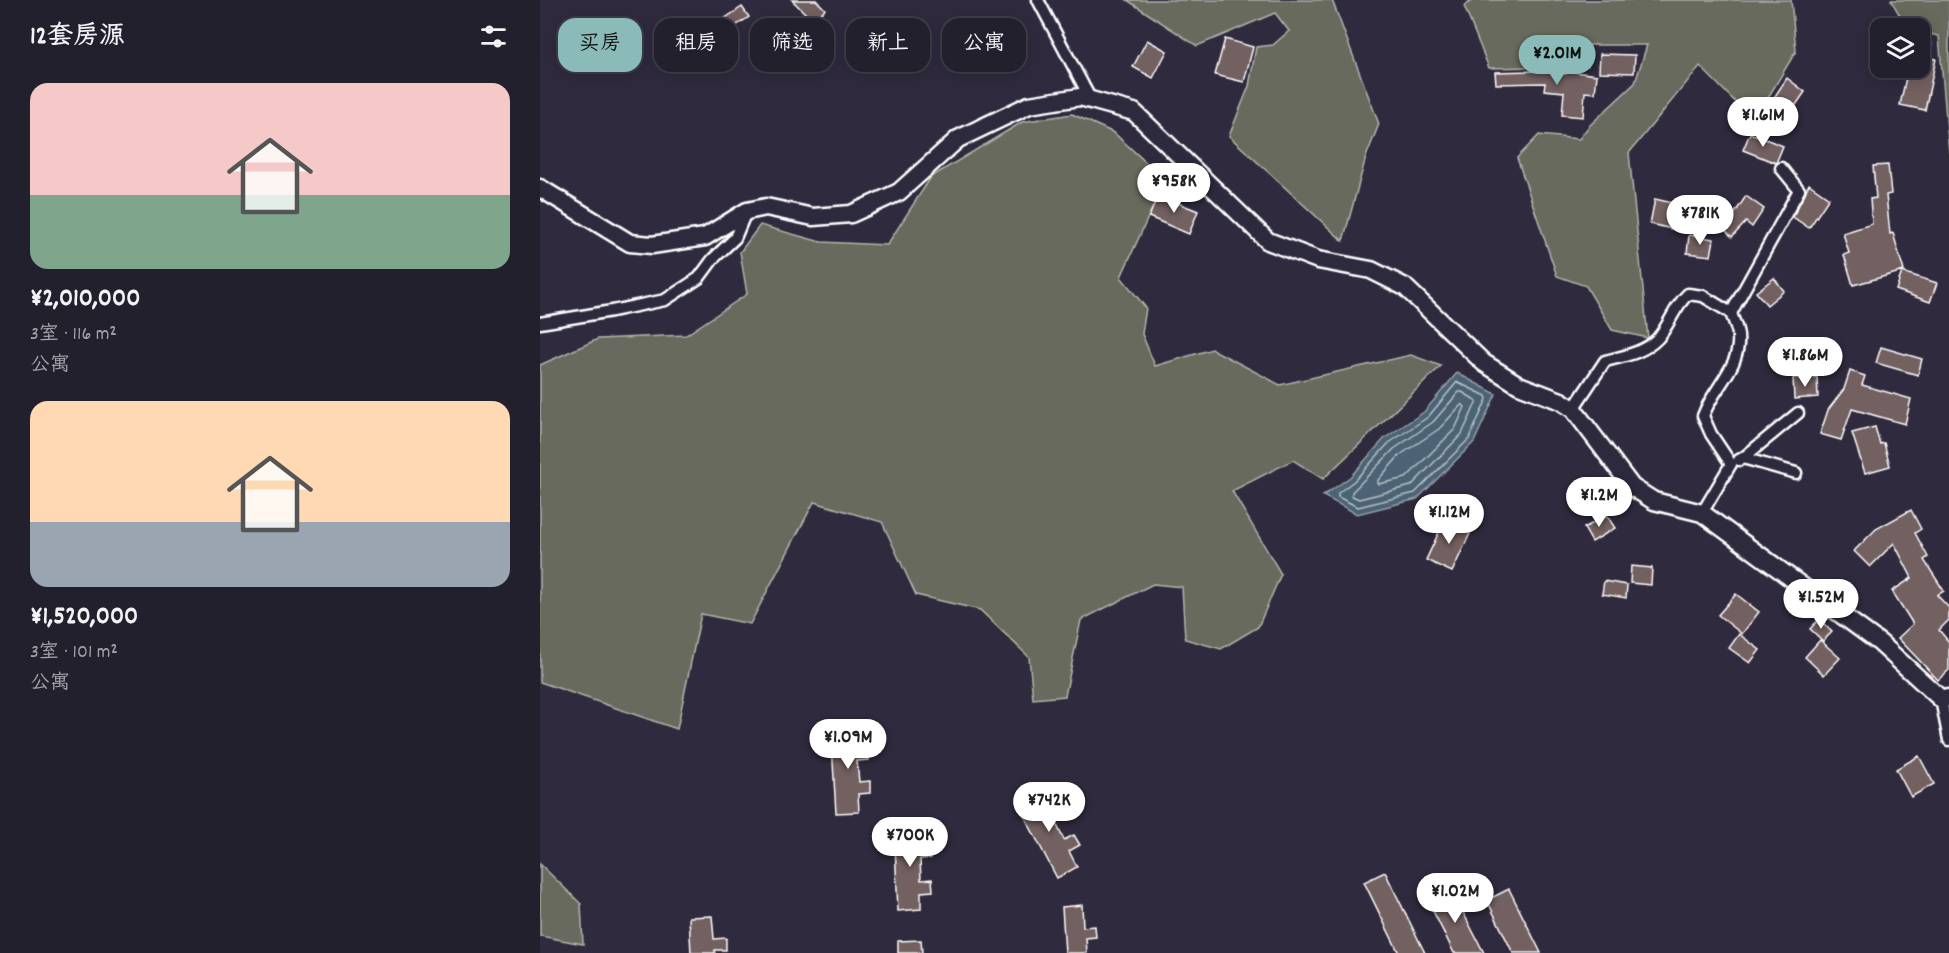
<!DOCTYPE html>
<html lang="zh">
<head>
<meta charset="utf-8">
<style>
  body { margin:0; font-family:Dekko,"LXGW WenKai TC",sans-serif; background:#2b2836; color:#f1f3f6; height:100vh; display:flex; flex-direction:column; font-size:22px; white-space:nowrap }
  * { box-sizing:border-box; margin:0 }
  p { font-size:20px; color:#a3a3aa }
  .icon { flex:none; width:33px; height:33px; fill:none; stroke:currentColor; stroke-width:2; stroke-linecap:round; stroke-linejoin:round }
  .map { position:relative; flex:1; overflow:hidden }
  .drawer { display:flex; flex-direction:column; background:#23202e; width:540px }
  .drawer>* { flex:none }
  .hud { position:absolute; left:18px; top:18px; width:570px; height:54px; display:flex; gap:12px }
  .buttons { position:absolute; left:1330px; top:18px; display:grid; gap:12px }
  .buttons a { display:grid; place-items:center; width:60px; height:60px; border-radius:12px; background:#23202e; box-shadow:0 3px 15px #0003,0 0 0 2px #403e4a; font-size:30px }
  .price { position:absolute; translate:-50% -51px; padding:0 14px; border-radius:21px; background:#fff; color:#222; font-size:20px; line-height:39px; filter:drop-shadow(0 2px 3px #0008) }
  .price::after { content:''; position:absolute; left:50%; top:36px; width:18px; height:14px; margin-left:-9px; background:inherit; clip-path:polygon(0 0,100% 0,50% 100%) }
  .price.on { background:#8bbbb9; color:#111 }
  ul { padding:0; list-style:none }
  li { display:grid; align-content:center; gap:12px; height:318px; padding:0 30px }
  li span { display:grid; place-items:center; height:186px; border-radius:18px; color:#555 }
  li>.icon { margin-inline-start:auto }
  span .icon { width:108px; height:108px; fill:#fffc; stroke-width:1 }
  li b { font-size:26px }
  h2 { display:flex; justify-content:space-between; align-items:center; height:72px; padding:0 30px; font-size:26px }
  .chip { padding:0 21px; border-radius:18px; background:#23202e; box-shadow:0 3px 15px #0003,0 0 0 2px #403e4a; font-size:21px; line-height:54px }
  .chip.on { background:#8bbbb9; color:#111 }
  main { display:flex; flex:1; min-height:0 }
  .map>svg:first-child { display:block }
  .green { fill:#686b5d; stroke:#b4b5ae; stroke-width:1.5 }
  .water { fill:#4b6474; stroke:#93a2ac; stroke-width:1.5 }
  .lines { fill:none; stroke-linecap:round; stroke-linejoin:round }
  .shore { stroke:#b7c1c7; stroke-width:1.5 }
  .building { fill:#736160; stroke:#fff; stroke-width:1.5 }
  .street-casing { stroke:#fff; stroke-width:15 }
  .secondary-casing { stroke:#fff; stroke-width:21 }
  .street { stroke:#2f2a3d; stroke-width:10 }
  .secondary { stroke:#2f2a3d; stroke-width:16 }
</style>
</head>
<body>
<main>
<section class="drawer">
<h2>12套房源<svg class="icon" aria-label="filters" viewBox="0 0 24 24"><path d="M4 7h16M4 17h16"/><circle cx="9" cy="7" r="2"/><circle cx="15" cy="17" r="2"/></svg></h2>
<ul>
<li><span style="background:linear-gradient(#f6c9c9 60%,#7fa58c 0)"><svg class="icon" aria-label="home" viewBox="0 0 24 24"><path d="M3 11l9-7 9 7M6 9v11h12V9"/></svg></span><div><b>¥2,010,000</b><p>3室 · 116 m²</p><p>公寓</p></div></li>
<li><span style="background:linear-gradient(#ffd9b3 65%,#9aa5b1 0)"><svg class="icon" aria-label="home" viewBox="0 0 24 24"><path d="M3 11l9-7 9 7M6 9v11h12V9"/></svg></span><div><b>¥1,520,000</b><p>3室 · 101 m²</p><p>公寓</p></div></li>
</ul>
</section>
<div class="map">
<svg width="1409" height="953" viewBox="0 0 1409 953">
  <rect width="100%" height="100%" fill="#2f2a3d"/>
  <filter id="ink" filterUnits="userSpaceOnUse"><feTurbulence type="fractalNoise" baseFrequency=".0167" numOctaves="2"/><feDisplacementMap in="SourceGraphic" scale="12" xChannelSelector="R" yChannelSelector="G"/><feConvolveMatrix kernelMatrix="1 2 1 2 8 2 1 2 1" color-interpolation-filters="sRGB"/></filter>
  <g filter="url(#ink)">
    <g class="green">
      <polygon points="587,0 792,0 839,124 826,157 803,241 689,136 709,86 716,47 733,45 749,31 735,13 657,46"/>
      <polygon points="933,0 1251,0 1256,51 1214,121 1160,66 1089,153 1108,338 1072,330 1046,286 1017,276 977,158 999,135 1039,139 1049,126 1095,83 1107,45 1049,45 1048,66 949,68 924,6"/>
      <polygon points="1351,0 1409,0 1409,153 1399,36 1380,32 1380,28 1367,28"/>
      <polygon points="532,114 574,133 625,180 581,277 606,308 602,334 615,366 672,349 740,385 871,355 901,366 783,479 753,460 692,491 741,574 718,627 681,649 645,639 642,587 613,584 541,620 525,696 493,699 489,657 440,610 376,595 342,522 274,502 210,624 161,614 137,729 0,682 0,365 58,339 146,335 207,294 200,252 220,225 281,242 347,245 391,177 482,122"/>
      <polygon points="0,864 41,904 43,944 0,936"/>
    </g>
    <polygon class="water" points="917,373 956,394 934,442 877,499 817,514 783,496 810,477 845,438 884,412"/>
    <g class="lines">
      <g class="shore">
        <polygon points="917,382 946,396 947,399 929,439 875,493 818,507 798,497 798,493 814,481 849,443 888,417"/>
        <polygon points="919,392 922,392 937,401 922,434 871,486 819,499 812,496 812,492 854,449 893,422"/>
        <polygon points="922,404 925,407 915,429 866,478 838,484 838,480 860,455 899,429"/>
      </g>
    </g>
    <g class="building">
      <polygon points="252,0 276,0 285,9 273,21"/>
      <polygon points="202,7 209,17 191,29 184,19"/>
      <polygon points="244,33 254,53 232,65 222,45"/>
      <polygon points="192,36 194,48 181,50 179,37"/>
      <polygon points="685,39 713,47 704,82 675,75"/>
      <polygon points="607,40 627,51 613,78 593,67"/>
      <polygon points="1380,41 1392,43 1389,58 1396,59 1385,110 1360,105 1368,68 1380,68"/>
      <polygon points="1060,54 1095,55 1094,73 1059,72"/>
      <polygon points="998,71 1026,74 1027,71 1057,75 1055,93 1045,92 1043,117 1022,115 1024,92 1004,90 1005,83 956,84 955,72"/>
      <polygon points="1247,78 1265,92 1249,115 1231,102"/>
      <polygon points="1210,133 1243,146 1236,163 1203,150"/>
      <polygon points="1348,165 1351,194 1346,195 1350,234 1353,233 1364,271 1313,285 1304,255 1309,253 1303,233 1332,224 1330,199 1336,198 1333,166"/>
      <polygon points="1269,184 1289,198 1269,228 1253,217"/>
      <polygon points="618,195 658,211 649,234 609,217"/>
      <polygon points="1206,196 1224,209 1212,227 1206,222 1192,237 1179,224 1189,213 1193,216"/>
      <polygon points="1115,199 1137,204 1132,229 1110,224"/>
      <polygon points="1149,235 1174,239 1171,256 1147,253"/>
      <polygon points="1362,272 1397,283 1390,302 1356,290"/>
      <polygon points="1234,278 1244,291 1227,305 1216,292"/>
      <polygon points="1341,347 1382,359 1378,375 1336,363"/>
      <polygon points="1310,371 1325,376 1322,385 1371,399 1365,424 1312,409 1301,440 1280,434 1288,410 1304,389"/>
      <polygon points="1277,377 1278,397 1254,399 1253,378"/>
      <polygon points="1335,427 1340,444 1344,443 1350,466 1325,473 1312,433"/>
      <polygon points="1371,510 1381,529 1375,533 1388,557 1384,560 1404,591 1397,595 1409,608 1409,620 1399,630 1409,642 1409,670 1398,680 1358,638 1373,624 1352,591 1372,578 1354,543 1330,567 1314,551 1336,529"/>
      <polygon points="1067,515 1075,528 1052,542 1044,528"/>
      <polygon points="906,517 932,529 912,572 886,560"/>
      <polygon points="1091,566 1112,568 1111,585 1090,583"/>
      <polygon points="1064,581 1087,585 1086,598 1062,594"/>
      <polygon points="1196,594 1219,612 1202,634 1178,615"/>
      <polygon points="1279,619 1292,632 1283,641 1270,629"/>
      <polygon points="1199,634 1220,650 1210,663 1189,648"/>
      <polygon points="1280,640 1300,658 1284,675 1265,657"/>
      <polygon points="315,726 316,749 328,748 329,760 317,761 319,782 330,781 330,793 318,794 319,812 296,813 291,728"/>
      <polygon points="1379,756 1394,784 1371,797 1356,769"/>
      <polygon points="497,791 508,811 519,805 525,816 515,821 524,840 534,835 540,845 529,851 537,867 517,878 477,802"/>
      <polygon points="377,824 378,847 391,846 391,858 380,859 381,880 392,879 393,891 381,892 381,909 358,911 354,825"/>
      <polygon points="845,872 885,953 859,953 824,882"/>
      <polygon points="911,889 944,953 914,953 888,901"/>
      <polygon points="969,889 1001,953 973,953 947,900"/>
      <polygon points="542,905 543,927 555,926 556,937 546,938 547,953 525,953 522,907"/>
      <polygon points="172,916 174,939 186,938 186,950 175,950 175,953 151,953 149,917"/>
      <polygon points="381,940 382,953 358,953 358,941"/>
    </g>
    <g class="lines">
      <defs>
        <g id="street">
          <polyline points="498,0 551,100"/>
          <polyline points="0,323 72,311 125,300 159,278 173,259 195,238 205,214"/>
          <path d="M1033 409 1065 361C1084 356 1104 353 1118 338 1130 324 1134 307 1148 294L1163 296 1191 313 1259 190 1241 168"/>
          <polyline points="1203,458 1258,413"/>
          <polyline points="1199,460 1203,458 1256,473"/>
          <path d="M1162 513 1191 464 1171 434 1163 416C1173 388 1201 367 1198 336 1198 329 1193 320 1191 313"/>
          <polyline points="1401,699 1409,740"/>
        </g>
        <polyline id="secondary" points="0,188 90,243 112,245 165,237 207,211 226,207 273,217 311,214 359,192 418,139 489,105 540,97 594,112 728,241 778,260 831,270 865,287 944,363 979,385 1021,401 1033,409 1092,487 1114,501 1162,513 1340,643 1401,699 1409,698"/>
      </defs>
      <use href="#street" class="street-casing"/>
      <use href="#secondary" class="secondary-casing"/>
      <use href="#street" class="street"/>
      <use href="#secondary" class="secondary"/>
    </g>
  </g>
</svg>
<div class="buttons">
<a><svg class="icon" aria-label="layers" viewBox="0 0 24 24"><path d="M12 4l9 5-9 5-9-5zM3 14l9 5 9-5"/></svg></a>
</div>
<b class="price on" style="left:1017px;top:86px">¥2.01M</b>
<b class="price" style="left:1223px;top:148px">¥1.61M</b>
<b class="price" style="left:634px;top:214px">¥958K</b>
<b class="price" style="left:1160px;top:246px">¥781K</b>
<b class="price" style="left:1265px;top:388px">¥1.86M</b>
<b class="price" style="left:1059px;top:528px">¥1.2M</b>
<b class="price" style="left:909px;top:545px">¥1.12M</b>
<b class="price" style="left:1281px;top:630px">¥1.52M</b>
<b class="price" style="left:308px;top:770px">¥1.09M</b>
<b class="price" style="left:509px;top:833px">¥742K</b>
<b class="price" style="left:370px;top:868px">¥700K</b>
<b class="price" style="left:915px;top:924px">¥1.02M</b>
<div class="hud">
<a class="chip on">买房</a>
<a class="chip">租房</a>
<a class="chip">筛选</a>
<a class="chip">新上</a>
<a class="chip">公寓</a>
</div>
</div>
</main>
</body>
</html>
